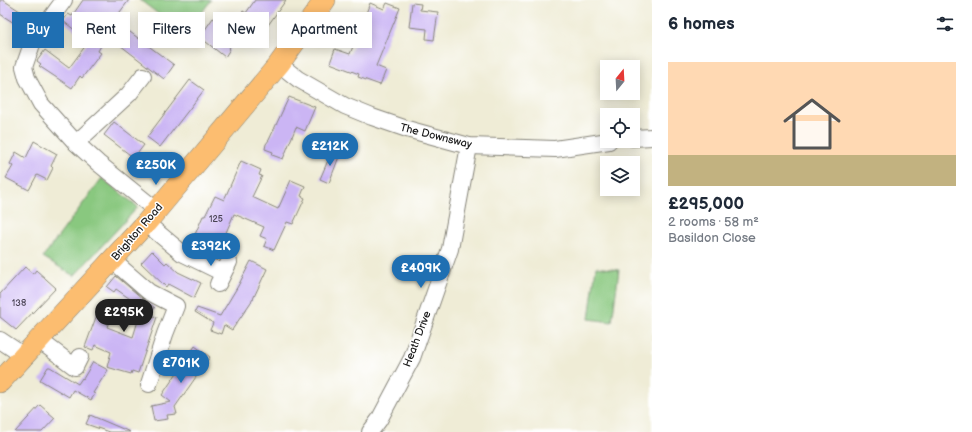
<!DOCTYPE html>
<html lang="en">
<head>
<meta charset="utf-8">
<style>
  body { margin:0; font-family:"Balsamiq Sans",sans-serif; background:#f2f2f3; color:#1f2937; height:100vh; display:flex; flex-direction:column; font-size:15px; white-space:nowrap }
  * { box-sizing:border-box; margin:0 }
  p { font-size:13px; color:#747a83 }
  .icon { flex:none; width:22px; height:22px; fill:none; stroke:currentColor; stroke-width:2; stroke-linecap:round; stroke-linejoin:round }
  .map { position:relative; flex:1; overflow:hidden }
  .side { display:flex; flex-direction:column; background:#fff; width:320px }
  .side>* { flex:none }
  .top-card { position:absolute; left:12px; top:12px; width:380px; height:36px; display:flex; gap:8px }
  .needle { width:26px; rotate:18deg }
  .tools { position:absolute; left:600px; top:60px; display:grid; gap:8px }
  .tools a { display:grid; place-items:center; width:40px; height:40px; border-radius:0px; background:#fff; box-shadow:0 2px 10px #0003; font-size:20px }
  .price { position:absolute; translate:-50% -34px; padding:0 9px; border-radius:14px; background:#1f6fb2; color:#fff; font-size:13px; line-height:26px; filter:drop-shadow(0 1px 2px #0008) }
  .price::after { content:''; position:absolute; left:50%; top:24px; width:12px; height:9px; margin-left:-6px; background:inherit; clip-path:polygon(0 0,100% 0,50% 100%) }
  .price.selected { background:#222; color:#fff }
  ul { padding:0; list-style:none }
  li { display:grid; align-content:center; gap:8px; height:212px; padding:0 16px }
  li+li { border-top:1px solid #e0e1e3 }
  li span { display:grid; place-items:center; height:124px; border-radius:0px; color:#555 }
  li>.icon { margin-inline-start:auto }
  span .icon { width:72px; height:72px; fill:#fffc; stroke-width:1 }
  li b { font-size:17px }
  h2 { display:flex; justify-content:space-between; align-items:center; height:48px; padding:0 16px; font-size:17px }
  .pill { padding:0 14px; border-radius:0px; background:#fff; box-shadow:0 2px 10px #0003; font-size:14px; line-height:36px }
  .pill.selected { background:#1f6fb2; color:#fff }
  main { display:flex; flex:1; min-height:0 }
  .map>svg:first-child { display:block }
  .green { fill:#89c87f; stroke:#52724e }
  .building { fill:#cbb5f4 }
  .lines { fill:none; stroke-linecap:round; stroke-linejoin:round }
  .minor-casing { stroke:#868479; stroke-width:18 }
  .major-casing { stroke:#868479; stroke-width:22 }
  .minor { stroke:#fff; stroke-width:16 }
  .major { stroke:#fcbd6f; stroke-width:21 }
  .labels { text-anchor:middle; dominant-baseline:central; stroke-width:3; stroke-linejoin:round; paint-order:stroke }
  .number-label { font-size:9px; fill:#484252 }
  .street-label { font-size:11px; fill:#1c1c1c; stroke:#fff }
</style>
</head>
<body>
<main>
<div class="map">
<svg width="652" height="432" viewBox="0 0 652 432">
  <rect width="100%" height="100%" fill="#fff"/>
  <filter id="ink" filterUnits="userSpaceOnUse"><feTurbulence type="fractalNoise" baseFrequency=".025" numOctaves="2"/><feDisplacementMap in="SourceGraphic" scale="8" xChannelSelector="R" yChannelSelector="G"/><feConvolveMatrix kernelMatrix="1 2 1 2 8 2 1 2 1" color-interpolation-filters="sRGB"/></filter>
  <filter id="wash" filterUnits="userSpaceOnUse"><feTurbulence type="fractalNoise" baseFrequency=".012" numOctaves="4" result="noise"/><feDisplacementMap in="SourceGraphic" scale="16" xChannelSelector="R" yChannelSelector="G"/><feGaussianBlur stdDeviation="0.9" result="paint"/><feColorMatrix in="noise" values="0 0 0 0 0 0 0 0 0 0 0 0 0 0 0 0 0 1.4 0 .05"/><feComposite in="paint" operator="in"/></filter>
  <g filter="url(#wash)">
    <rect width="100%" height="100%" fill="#efecd6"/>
    <g class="green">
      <polygon points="140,0 211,0 186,35"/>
      <polygon points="102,178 138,207 74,276 43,257"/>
      <polygon points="596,267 619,270 612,322 589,319"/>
    </g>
    <g id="blocks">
      <g class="building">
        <polygon points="0,0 3,0 32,19 25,30 0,14"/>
        <polygon points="83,0 129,0 114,20 174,65 164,79 107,35 98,51 101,53 82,78 80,76 72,88 39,66 41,64 37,61 45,50 69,68 89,41 63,21 68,14 72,16"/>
        <polygon points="255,0 286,0 266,28 268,30 261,40 244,28 229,48 230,49 225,57 201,38 203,35 202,34 213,18 221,23 227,14 236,21 243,11 246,13"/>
        <polygon points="370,3 384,9 387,3 400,8 376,66 386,70 380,85 358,77 359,74 330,63 335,49 350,54"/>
        <polygon points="412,3 421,4 420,10 438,12 434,40 426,39 427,29 409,27"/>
        <polygon points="190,80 204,90 160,147 147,137"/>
        <polygon points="289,97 315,107 305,131 296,127 283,159 272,155 273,152 265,149 266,144 269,140"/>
        <polygon points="114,122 144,145 134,158 104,135"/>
        <polygon points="34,141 57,154 51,166 53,168 47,180 37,175 29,190 6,178 13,166 10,164 16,152 26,158"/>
        <polygon points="332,151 340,154 329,183 320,179"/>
        <polygon points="241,161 261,170 259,175 262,176 252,197 278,209 291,180 305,186 301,196 305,198 293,224 287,222 274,250 264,246 267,239 260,236 264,227 234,214 218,251 220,252 217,259 188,245 192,239 193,239 203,216 205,216 215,196 224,200"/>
        <polygon points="152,251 165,264 167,262 178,272 201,283 194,298 168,284 166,287 141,263"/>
        <polygon points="251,261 267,269 253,299 232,330 224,325 221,334 210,330 213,323 195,312 197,308 220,316 238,286"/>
        <polygon points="25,267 33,274 36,270 56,288 16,330 0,317 0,294"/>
        <polygon points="116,276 143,299 155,308 150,315 157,317 138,373 132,371 131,374 107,367 111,352 95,345 93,350 85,347 99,309 112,314 107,327 133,337 142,308 139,310 130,304 133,301 116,289 114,292 107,287"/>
        <polygon points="195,346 210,357 175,407 177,414 167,415 168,419 154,421 151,406 171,402 162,395"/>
        <polygon points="93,362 108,370 93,393 95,394 91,400 73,390 69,397 40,380 48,367 50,367 78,384 82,378 83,379"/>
        <polygon points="40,405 55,418 42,432 15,432"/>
        <polygon points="90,415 130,432 109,432 86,424"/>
      </g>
    </g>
  </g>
  <g filter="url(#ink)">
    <use href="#blocks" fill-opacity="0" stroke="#868479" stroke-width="1"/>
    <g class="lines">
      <defs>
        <g id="minor">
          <polyline points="64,0 32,44 24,67 27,78 41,104 76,143 98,163 156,210"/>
          <polyline points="279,64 298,79 345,106 372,117 407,129 469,146 555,149 609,141"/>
          <polyline points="633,138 652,137"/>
          <polyline points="76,143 129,94 143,76"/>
          <polyline points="146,223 182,253 223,273"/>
          <polyline points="112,260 149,292 176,306 165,334 149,384"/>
          <polyline points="218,284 229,262"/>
          <polyline points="0,340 24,356"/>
          <polyline points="39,340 75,367 80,357"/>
          <polyline points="370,432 379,420 412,358 450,249 469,146"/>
        </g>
        <polyline id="major" points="0,382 146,223 279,64 325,0"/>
      </defs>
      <use href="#minor" class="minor-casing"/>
      <use href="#major" class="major-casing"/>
      <use href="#minor" class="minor"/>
      <use href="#major" class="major"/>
    </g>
  </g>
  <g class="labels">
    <g class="number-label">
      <text x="216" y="219">125</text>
      <text x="19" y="303">138</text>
    </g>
    <g class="street-label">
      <text transform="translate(436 136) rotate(14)">The Downsway</text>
      <text transform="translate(137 232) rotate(-49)">Brighton Road</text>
      <text transform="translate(417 339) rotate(-69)">Heath Drive</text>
    </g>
  </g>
</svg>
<div class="tools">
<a><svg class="needle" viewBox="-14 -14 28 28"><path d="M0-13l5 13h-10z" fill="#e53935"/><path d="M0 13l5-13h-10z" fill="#747a83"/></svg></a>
<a><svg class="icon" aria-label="locate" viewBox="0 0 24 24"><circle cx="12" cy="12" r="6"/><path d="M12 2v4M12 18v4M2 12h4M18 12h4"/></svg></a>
<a><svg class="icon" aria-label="layers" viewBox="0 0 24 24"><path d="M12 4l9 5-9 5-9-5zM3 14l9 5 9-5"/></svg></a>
</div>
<b class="price" style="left:330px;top:167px">£212K</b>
<b class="price" style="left:156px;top:186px">£250K</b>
<b class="price" style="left:211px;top:267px">£392K</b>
<b class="price" style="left:421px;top:289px">£409K</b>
<b class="price selected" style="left:124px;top:333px">£295K</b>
<b class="price" style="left:181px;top:384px">£701K</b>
<div class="top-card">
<a class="pill selected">Buy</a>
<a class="pill">Rent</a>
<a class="pill">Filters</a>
<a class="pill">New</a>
<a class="pill">Apartment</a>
</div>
</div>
<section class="side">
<h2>6 homes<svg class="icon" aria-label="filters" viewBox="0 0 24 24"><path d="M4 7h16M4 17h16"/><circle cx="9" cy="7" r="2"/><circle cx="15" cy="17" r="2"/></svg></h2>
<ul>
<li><span style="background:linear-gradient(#ffd9b3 75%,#c2b280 0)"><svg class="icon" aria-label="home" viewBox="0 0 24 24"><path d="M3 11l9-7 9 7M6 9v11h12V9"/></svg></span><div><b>£295,000</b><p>2 rooms · 58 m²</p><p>Basildon Close</p></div></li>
</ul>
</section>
</main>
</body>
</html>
